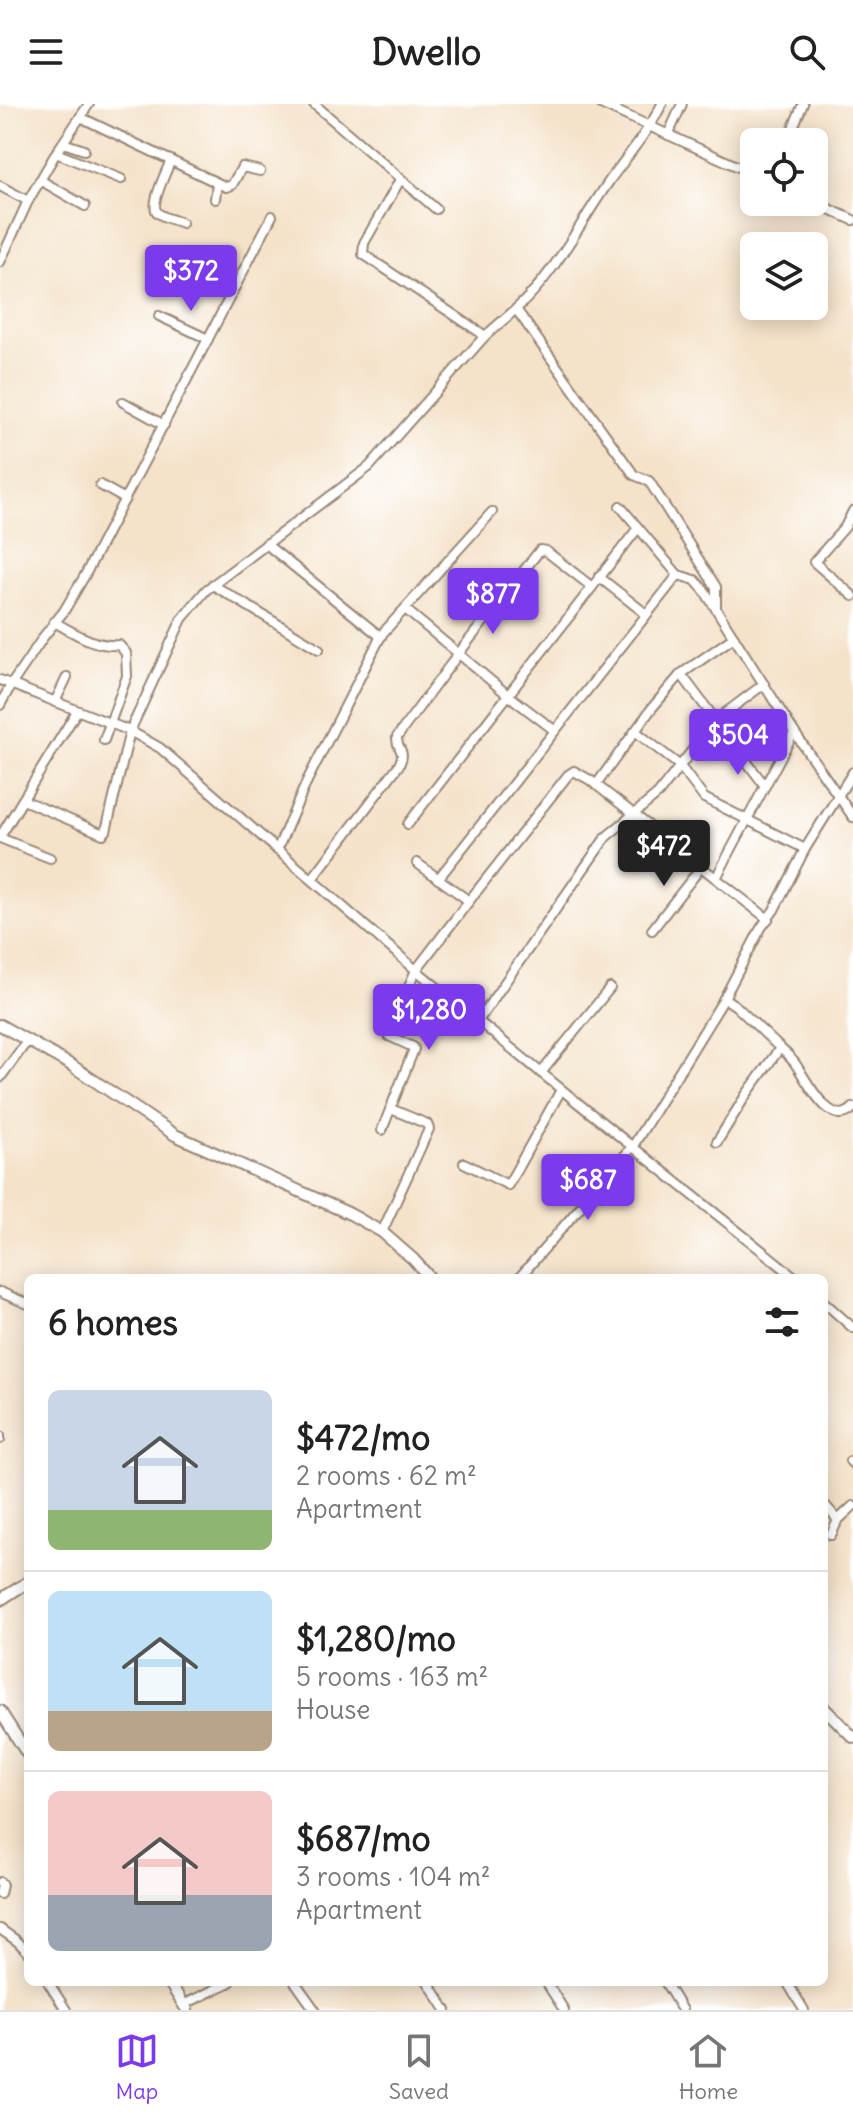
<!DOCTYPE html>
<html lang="en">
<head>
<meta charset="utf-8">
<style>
  body { margin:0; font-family:Delius,sans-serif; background:#f6f6f6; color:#222; height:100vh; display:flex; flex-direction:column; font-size:30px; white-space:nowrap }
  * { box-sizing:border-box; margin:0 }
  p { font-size:26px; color:#767676 }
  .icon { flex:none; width:44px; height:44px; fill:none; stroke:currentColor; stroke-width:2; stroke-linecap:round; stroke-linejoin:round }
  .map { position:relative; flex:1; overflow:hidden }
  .sheet { position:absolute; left:24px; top:1170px; width:804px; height:712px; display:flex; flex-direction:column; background:#fff; border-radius:12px; box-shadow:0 4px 20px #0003 }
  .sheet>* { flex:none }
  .tools { position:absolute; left:740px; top:24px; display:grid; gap:16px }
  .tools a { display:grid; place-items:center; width:88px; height:88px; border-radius:12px; background:#fff; box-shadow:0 4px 20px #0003; font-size:40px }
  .price { position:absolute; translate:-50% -68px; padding:0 18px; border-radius:8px; background:#7c3aed; color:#fff; font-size:26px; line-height:52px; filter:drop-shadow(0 2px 4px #0008) }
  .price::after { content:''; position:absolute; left:50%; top:48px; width:24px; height:18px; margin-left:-12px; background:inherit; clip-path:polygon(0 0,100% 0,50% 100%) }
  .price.current { background:#222; color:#fff }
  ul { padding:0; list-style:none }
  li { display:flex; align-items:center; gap:24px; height:200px; padding:0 24px }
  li+li { border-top:2px solid #e0e0e0 }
  li span { display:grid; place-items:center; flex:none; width:224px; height:160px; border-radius:12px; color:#555 }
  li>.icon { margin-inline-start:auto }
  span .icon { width:96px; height:96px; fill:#fffc; stroke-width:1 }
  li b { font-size:34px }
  h2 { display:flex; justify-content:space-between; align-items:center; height:96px; padding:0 24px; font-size:34px }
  header { display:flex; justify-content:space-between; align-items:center; height:104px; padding:0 24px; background:#fff; font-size:36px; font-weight:700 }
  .tab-bar { display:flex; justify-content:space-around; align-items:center; height:112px; border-top:2px solid #e0e0e0; background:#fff; font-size:22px; color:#767676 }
  .tab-bar a { display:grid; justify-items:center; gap:4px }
  .tab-bar .current { color:#7c3aed }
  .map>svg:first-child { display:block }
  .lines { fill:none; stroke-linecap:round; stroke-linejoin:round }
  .minor-casing { stroke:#988674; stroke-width:12 }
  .tertiary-casing { stroke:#988674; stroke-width:14 }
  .minor { stroke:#fff; stroke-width:8 }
  .tertiary { stroke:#fff; stroke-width:10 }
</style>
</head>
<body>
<header><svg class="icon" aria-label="menu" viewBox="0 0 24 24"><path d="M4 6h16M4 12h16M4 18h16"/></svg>Dwello<svg class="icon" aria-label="search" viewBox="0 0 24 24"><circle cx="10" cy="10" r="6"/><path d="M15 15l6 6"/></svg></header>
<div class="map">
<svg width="853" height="1906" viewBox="0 0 853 1906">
  <rect width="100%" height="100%" fill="#fff"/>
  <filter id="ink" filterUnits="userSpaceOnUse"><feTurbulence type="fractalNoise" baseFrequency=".0125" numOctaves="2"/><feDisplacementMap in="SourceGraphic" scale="16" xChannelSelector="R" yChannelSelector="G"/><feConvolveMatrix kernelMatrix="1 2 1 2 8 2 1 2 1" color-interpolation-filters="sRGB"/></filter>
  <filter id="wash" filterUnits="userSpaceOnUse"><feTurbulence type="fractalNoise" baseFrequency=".006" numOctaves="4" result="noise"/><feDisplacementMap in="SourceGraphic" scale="32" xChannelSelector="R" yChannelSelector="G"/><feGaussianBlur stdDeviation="1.8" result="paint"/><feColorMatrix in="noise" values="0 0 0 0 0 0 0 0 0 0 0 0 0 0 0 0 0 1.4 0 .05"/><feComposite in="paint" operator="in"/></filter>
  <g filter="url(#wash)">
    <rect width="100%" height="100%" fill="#f4e2c9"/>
  </g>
  <g filter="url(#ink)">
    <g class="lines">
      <defs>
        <g id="minor">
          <polyline points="314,0 436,105"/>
          <polyline points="601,0 754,70"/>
          <polyline points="80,13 226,83 232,81 242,63 260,67"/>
          <polyline points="668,31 682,0"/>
          <polyline points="787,38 803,0"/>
          <polyline points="63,39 84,46"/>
          <polyline points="56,49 121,75"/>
          <path d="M171 56C167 66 150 100 157 108 162 114 176 116 182 119"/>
          <polyline points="40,76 85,102"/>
          <polyline points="0,82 28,97"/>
          <polyline points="215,95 217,79"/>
          <polyline points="814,98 853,116"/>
          <polyline points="0,158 28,97 56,49 89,0"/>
          <path d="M516 205C555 170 580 119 610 76 628 51 648 28 662 0"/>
          <polyline points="159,212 208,235"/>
          <polyline points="484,233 516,205 634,371 649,377 716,483 716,504"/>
          <polyline points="123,298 164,321"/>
          <polyline points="100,381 125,395"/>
          <polyline points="620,402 678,471 695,476 704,486 794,628 853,713"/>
          <polyline points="853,407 845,423 814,458 853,492"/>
          <polyline points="266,440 381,533"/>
          <polyline points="599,473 646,510"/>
          <polyline points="213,481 319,545"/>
          <polyline points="405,505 508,591 554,626"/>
          <path d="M54 518C75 529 94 543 119 541L126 549 127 572 104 636"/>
          <polyline points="681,570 765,682 794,628"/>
          <polyline points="0,576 130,627 160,644 416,866 578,999 796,1174"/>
          <polyline points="55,598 67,573"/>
          <polyline points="0,601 11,581 44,532 64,507 84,473 272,112"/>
          <polyline points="635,627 680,662 704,694 805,745"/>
          <polyline points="596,681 652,604 681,570 734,533"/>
          <polyline points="23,696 103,730 106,727 130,627 182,515 206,486 369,363 484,233 481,229 363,150 364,139 400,76"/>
          <polyline points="408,720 638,424"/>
          <polyline points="0,733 77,607"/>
          <polyline points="0,734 50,754"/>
          <polyline points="277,746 308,675 382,530 492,408"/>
          <polyline points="716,774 765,682"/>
          <path d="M312 775 399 661C407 645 396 646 397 633L459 549 540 446 546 447 592 483"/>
          <polyline points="438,775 678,471"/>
          <polyline points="469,797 568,671 574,667 590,676 768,815"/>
          <polyline points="652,826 702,762"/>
          <polyline points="478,917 606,733 658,690 716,616 764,580"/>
          <path d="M780 944C785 948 790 953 794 958 805 972 830 1028 853 1004"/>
          <polyline points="541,969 610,884"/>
          <polyline points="0,974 28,936"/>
          <polyline points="382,1026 414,945 413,943 389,932 389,928 416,866 469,797 417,759"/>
          <polyline points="717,1038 746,991 780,944 736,902 724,894"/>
          <polyline points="464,1059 508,1081 561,986"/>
          <polyline points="382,1128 429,1025 427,1020 391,1005"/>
          <polyline points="519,1174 633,1042 722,898 761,824 774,806 805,745 853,668"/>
          <polyline points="0,1188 28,1200"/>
          <polyline points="824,1198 853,1224"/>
          <polyline points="0,1332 0,1335"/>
          <polyline points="850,1357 853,1360"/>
          <polyline points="824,1400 838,1416"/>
          <polyline points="831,1431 838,1416 853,1402"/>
          <polyline points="0,1778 2,1781 0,1790"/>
          <polyline points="0,1825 17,1837 28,1848"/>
          <polyline points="48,1878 66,1906"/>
          <polyline points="295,1878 315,1906"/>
          <polyline points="428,1878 446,1906"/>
          <polyline points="546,1878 564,1906"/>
          <polyline points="665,1878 682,1906"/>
          <polyline points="787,1878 804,1906"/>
          <polyline points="183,1901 230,1878"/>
        </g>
        <g id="tertiary">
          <polyline points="0,921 71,961 175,1031 350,1110 382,1128 413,1155 430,1174"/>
          <polyline points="0,1496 28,1478"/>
          <polyline points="824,1604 853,1633"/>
          <polyline points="0,1607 28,1651"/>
          <polyline points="169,1878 187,1906"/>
        </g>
      </defs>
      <use href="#minor" class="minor-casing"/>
      <use href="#tertiary" class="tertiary-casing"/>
      <use href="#minor" class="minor"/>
      <use href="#tertiary" class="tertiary"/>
    </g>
  </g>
</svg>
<div class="tools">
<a><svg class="icon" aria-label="locate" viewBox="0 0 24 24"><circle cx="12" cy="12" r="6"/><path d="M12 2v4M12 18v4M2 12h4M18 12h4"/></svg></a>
<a><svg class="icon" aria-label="layers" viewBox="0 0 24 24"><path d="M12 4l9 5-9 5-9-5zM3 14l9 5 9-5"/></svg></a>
</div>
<b class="price" style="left:191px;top:209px">$372</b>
<b class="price" style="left:493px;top:532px">$877</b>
<b class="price" style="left:738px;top:673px">$504</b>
<b class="price current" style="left:664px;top:784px">$472</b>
<b class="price" style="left:429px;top:948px">$1,280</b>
<b class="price" style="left:588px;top:1118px">$687</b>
<section class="sheet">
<h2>6 homes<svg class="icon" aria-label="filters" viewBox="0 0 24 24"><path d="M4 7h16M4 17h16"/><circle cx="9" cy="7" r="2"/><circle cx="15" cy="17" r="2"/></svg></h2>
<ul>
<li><span style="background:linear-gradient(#c9d6e8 75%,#8fb573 0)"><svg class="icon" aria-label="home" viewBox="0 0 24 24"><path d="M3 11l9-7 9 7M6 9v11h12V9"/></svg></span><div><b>$472/mo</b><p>2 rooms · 62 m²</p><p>Apartment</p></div></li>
<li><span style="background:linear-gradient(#bfe0f5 75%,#b9a48a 0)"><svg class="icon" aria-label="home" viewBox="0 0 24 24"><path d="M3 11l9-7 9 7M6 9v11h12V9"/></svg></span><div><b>$1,280/mo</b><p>5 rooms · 163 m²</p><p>House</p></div></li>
<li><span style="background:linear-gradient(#f6c9c9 65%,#9aa5b1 0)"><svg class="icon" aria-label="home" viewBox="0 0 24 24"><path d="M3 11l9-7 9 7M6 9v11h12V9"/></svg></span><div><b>$687/mo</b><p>3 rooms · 104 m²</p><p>Apartment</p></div></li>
</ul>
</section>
</div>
<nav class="tab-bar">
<a class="current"><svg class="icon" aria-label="map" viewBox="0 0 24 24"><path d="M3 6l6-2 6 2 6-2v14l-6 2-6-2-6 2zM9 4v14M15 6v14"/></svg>Map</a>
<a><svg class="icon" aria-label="saved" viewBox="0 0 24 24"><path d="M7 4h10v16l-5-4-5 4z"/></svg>Saved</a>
<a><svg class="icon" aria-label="home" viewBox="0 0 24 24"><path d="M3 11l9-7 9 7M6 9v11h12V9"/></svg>Home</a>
</nav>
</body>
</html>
